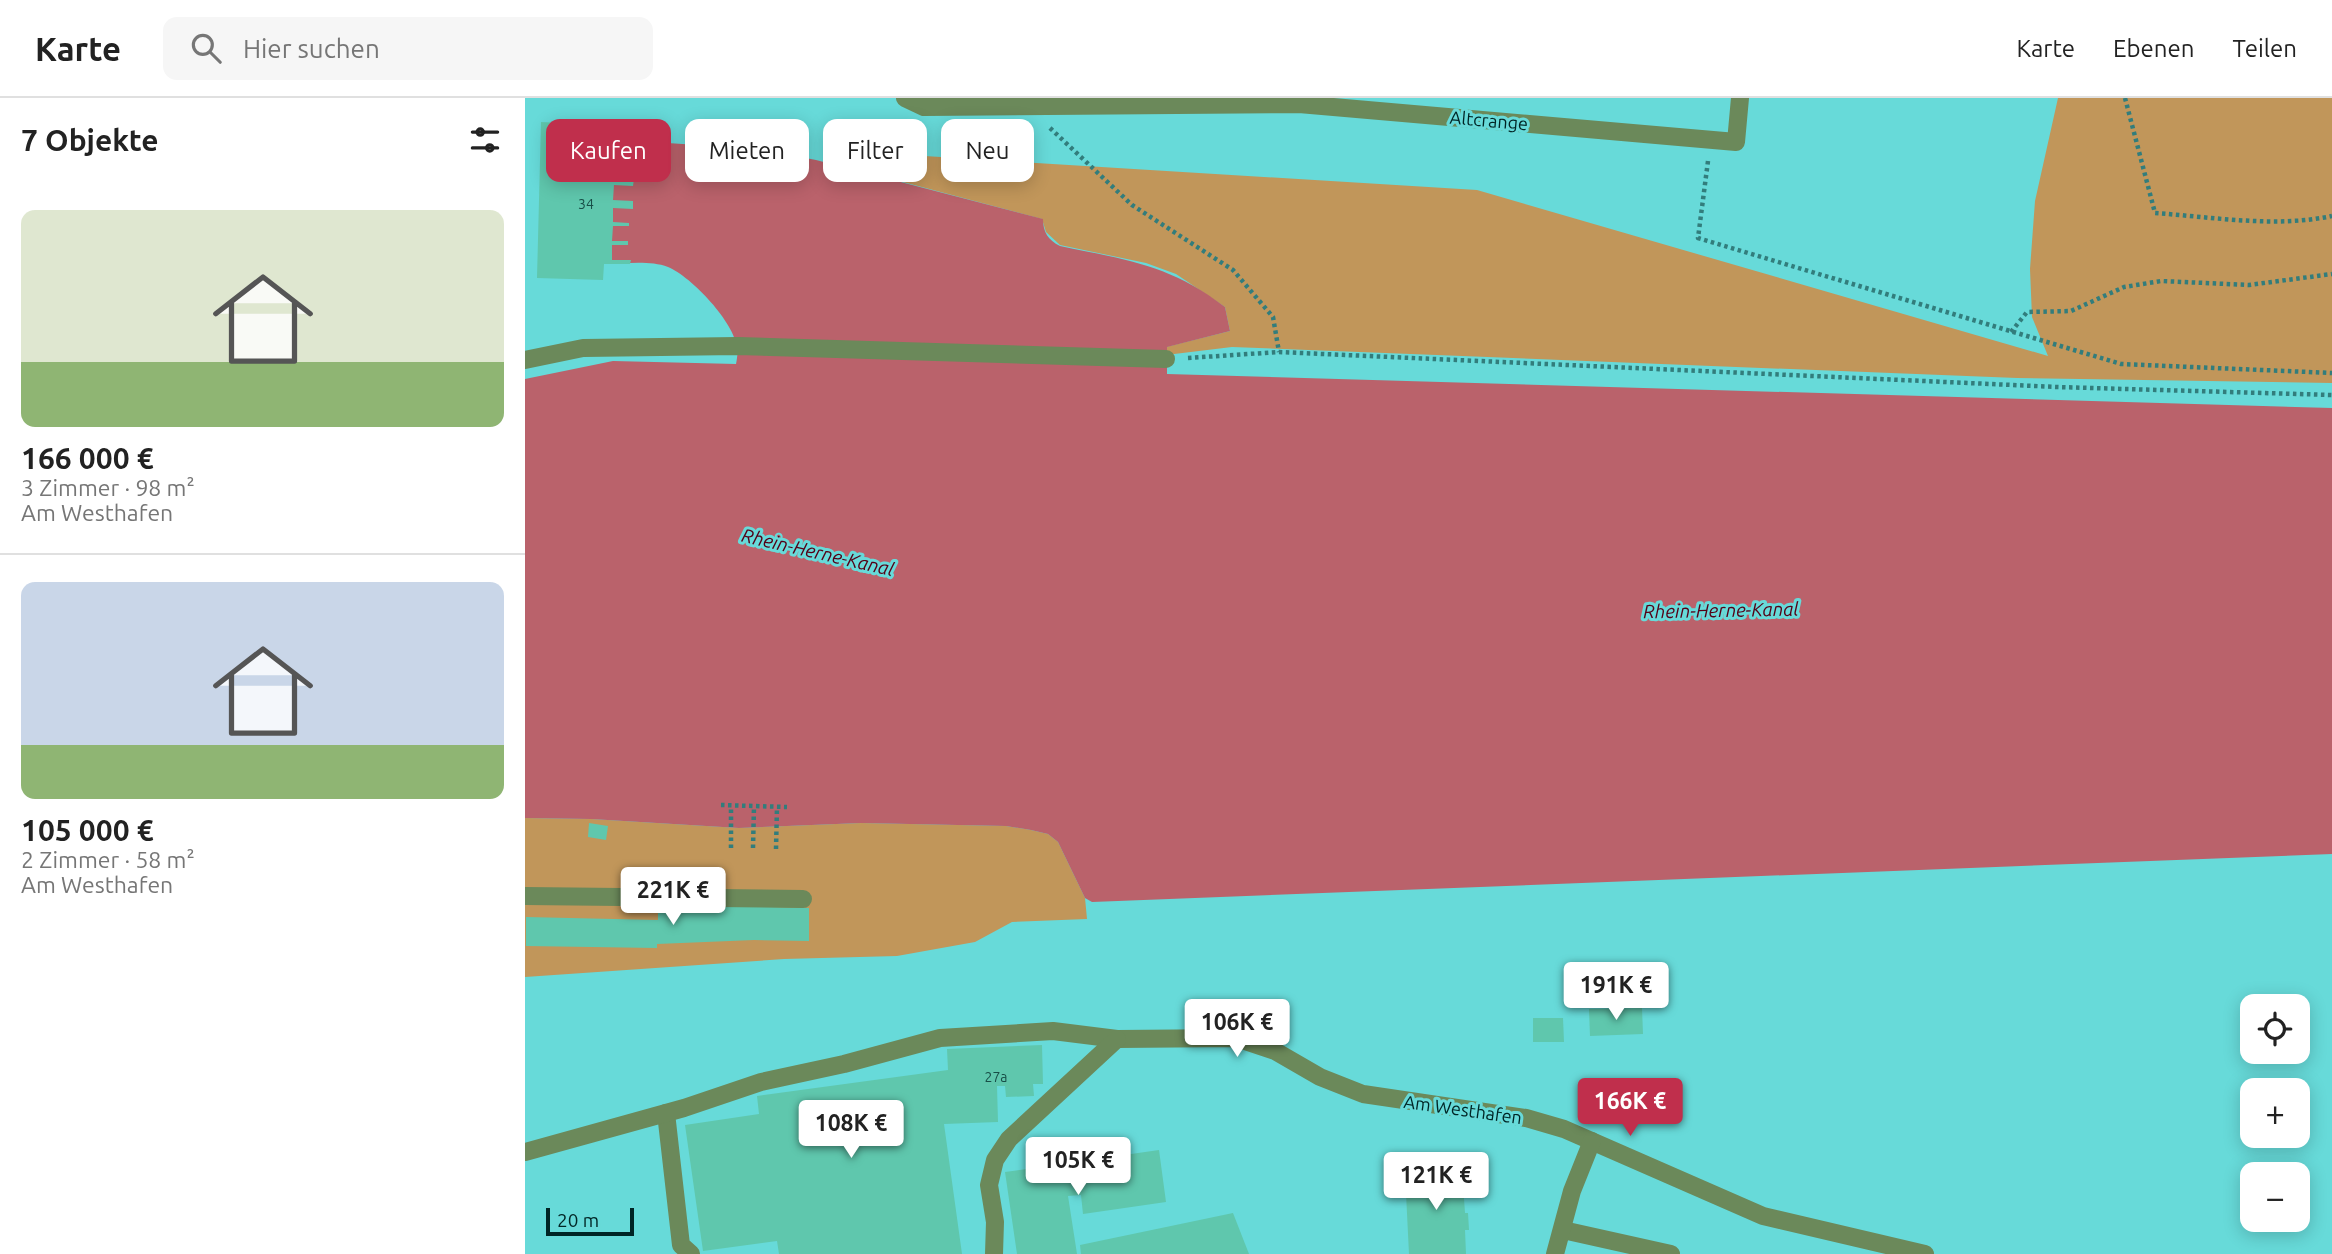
<!DOCTYPE html>
<html lang="de">
<head>
<meta charset="utf-8">
<style>
  body { margin:0; font-family:Ubuntu,sans-serif; background:#f6f6f6; color:#222; height:100vh; display:flex; flex-direction:column; font-size:26px; white-space:nowrap }
  * { box-sizing:border-box; margin:0 }
  p { font-size:23px; color:#767676 }
  .icon { flex:none; width:38px; height:38px; fill:none; stroke:currentColor; stroke-width:2; stroke-linecap:round; stroke-linejoin:round }
  .map { position:relative; flex:1; overflow:hidden }
  .side { display:flex; flex-direction:column; background:#fff; width:525px }
  .side>* { flex:none }
  .guide { position:absolute; left:21px; top:21px; width:665px; height:63px; display:flex; gap:14px }
  .buttons { position:absolute; left:1715px; top:896px; display:grid; gap:14px }
  .buttons a { display:grid; place-items:center; width:70px; height:70px; border-radius:14px; background:#fff; box-shadow:0 4px 18px #0003; font-size:35px }
  .scale { position:absolute; left:21px; bottom:18px; width:88px; box-sizing:border-box; padding-left:7px; border:4px solid #002525; border-top:0; font-size:19px; line-height:24px; white-space:nowrap; color:#002525; -webkit-text-stroke:5px #67dad9; paint-order:stroke }
  .price { position:absolute; translate:-50% -60px; padding:0 16px; border-radius:7px; background:#fff; color:#222; font-size:23px; line-height:46px; filter:drop-shadow(0 2px 4px #0008) }
  .price::after { content:''; position:absolute; left:50%; top:42px; width:21px; height:16px; margin-left:-10px; background:inherit; clip-path:polygon(0 0,100% 0,50% 100%) }
  .price.current { background:#c02f4c; color:#fff }
  ul { padding:0; list-style:none }
  li { display:grid; align-content:center; gap:14px; height:371px; padding:0 21px }
  li+li { border-top:2px solid #e0e0e0 }
  li span { display:grid; place-items:center; height:217px; border-radius:14px; color:#555 }
  li>.icon { margin-inline-start:auto }
  span .icon { width:126px; height:126px; fill:#fffc; stroke-width:1 }
  li b { font-size:30px }
  h2 { display:flex; justify-content:space-between; align-items:center; height:84px; padding:0 21px; font-size:30px }
  .chip { padding:0 24px; border-radius:14px; background:#fff; box-shadow:0 4px 18px #0003; font-size:24px; line-height:63px }
  .chip.current { background:#c02f4c; color:#fff }
  header { display:flex; align-items:center; gap:42px; box-sizing:border-box; height:98px; padding:0 35px; background:#fff; border-bottom:2px solid #e0e0e0 }
  header strong { font-size:33px }
  nav { display:flex; gap:38px; margin-inline-start:auto; font-size:24px }
  .search { width:490px; height:63px; background:#f6f6f6; display:flex; align-items:center; gap:18px; box-sizing:border-box; padding:0 24px; border-radius:14px; color:#767676; font-size:26px }
  main { display:flex; flex:1; min-height:0 }
  .map>svg:first-child { display:block }
  .green { fill:#c1965a }
  .water { fill:#ba626b }
  .building { fill:#5fc7ad }
  .lines { fill:none; stroke-linecap:round; stroke-linejoin:round }
  .path { stroke:#327d7c; stroke-width:4.5; stroke-dasharray:3.5 3.5; stroke-linecap:butt }
  .minor { stroke:#6b895a; stroke-width:18 }
  .labels { text-anchor:middle; dominant-baseline:central; stroke-width:6; stroke-linejoin:round; paint-order:stroke }
  .number-label { font-size:14px; fill:#184e47 }
  .street-label { font-size:18px; fill:#002525; stroke:#67dad9 }
  .water-label { font-size:19px; font-style:italic; fill:#540016; stroke:#67dad9 }
</style>
</head>
<body>
<header>
<strong>Karte</strong>
<div class="search"><svg class="icon" aria-label="search" viewBox="0 0 24 24"><circle cx="10" cy="10" r="6"/><path d="M15 15l6 6"/></svg>Hier suchen</div>
<nav><a>Karte</a><a>Ebenen</a><a>Teilen</a></nav>
</header>
<main>
<section class="side">
<h2>7 Objekte<svg class="icon" aria-label="filters" viewBox="0 0 24 24"><path d="M4 7h16M4 17h16"/><circle cx="9" cy="7" r="2"/><circle cx="15" cy="17" r="2"/></svg></h2>
<ul>
<li><span style="background:linear-gradient(#dfe7d0 70%,#8fb573 0)"><svg class="icon" aria-label="home" viewBox="0 0 24 24"><path d="M3 11l9-7 9 7M6 9v11h12V9"/></svg></span><div><b>166 000 €</b><p>3 Zimmer · 98 m²</p><p>Am Westhafen</p></div></li>
<li><span style="background:linear-gradient(#c9d6e8 75%,#8fb573 0)"><svg class="icon" aria-label="home" viewBox="0 0 24 24"><path d="M3 11l9-7 9 7M6 9v11h12V9"/></svg></span><div><b>105 000 €</b><p>2 Zimmer · 58 m²</p><p>Am Westhafen</p></div></li>
</ul>
</section>
<div class="map">
<svg width="1807" height="1156" viewBox="0 0 1807 1156">
  <rect width="100%" height="100%" fill="#67dad9"/>
  <g class="green">
    <polygon points="1533,0 1807,0 1807,285 1492,280 707,249 641,257 641,249 705,233 700,209 651,176 621,165 535,147 521,134 517,121 378,84 383,57 952,92 1523,258 1507,219 1505,171 1510,103"/>
    <polygon points="0,720 66,721 214,730 336,725 481,728 506,732 523,736 533,744 560,800 562,821 487,824 450,844 372,858 259,861 0,879"/>
  </g>
  <path class="water" d="M82 41 233 51 291 62 518 121C518 134 523 142 535 148 601 162 644 166 700 209L705 233 642 249V276L1807 310V756L567 804 560 800 533 744 523 736 506 732 481 728 336 725 214 730 66 721 0 720V281L88 263 211 266C212 261 213 255 212 250 210 225 167 179 143 169 124 162 99 166 79 166Z"/>
  <g class="building">
    <polygon points="16,24 82,27 82,41 110,42 109,47 90,46 89,62 105,62 105,66 89,65 89,81 109,81 108,88 89,87 88,102 108,103 108,111 88,110 88,124 104,125 104,128 88,128 87,143 103,143 103,147 87,147 87,162 106,162 105,166 79,166 78,182 12,180"/>
    <polygon points="64,725 83,728 81,742 63,739"/>
    <polygon points="133,806 284,810 284,843 229,842 132,846 132,850 1,848 1,819 133,822"/>
    <polygon points="1117,910 1118,936 1065,938 1064,911"/>
    <polygon points="1008,920 1038,920 1039,944 1008,944"/>
    <polygon points="517,947 518,986 508,986 509,998 481,999 480,988 472,988 473,1024 419,1026 437,1156 254,1156 252,1143 178,1153 160,1027 234,1016 232,998 423,972 422,951"/>
    <polygon points="634,1052 641,1104 558,1116 556,1097 543,1098 552,1156 492,1156 480,1074"/>
    <polygon points="915,1063 916,1073 937,1072 940,1115 943,1115 944,1132 940,1132 941,1156 884,1156 880,1075 902,1074 902,1064"/>
    <polygon points="708,1115 724,1156 556,1156 555,1147"/>
  </g>
  <g class="lines">
    <g class="path">
      <path d="M1600 0 1630 115C1687 119 1751 130 1807 118"/>
      <polyline points="525,30 607,107 708,172 748,219 754,254"/>
      <polyline points="1183,63 1173,140 1596,266 1807,275"/>
      <polyline points="1486,234 1502,214 1546,213 1599,189 1636,183 1724,187 1807,176"/>
      <polyline points="663,260 754,254 1532,289 1807,297"/>
      <polyline points="196,707 262,709"/>
      <polyline points="206,750 206,708"/>
      <polyline points="228,750 229,708"/>
      <polyline points="251,751 252,709"/>
    </g>
    <g class="minor">
      <polyline points="380,0 399,9 774,6 1211,44 1215,0"/>
      <polyline points="0,262 58,250 213,248 641,261"/>
      <polyline points="0,798 278,801"/>
      <polyline points="141,1015 156,1147 166,1156"/>
      <polyline points="0,1054 159,1010 236,984 319,966 415,940 528,933 592,941 711,940 750,953 795,979 838,996 1001,1020 1039,1031 1238,1118 1400,1156"/>
      <polyline points="1038,1132 1146,1156"/>
      <polyline points="469,1156 470,1124 464,1087 470,1062 484,1041 592,941"/>
      <polyline points="1030,1156 1047,1093 1067,1043"/>
    </g>
  </g>
  <g class="labels">
    <g class="number-label">
      <text x="61" y="106">34</text>
      <text x="471" y="979">27a</text>
    </g>
    <g class="street-label">
      <text transform="translate(964 22) rotate(5)">Altcrange</text>
      <text transform="translate(938 1011) rotate(8)">Am Westhafen</text>
    </g>
    <g class="water-label">
      <text transform="translate(293 454) rotate(13)">Rhein-Herne-Kanal</text>
      <text transform="translate(1196 512) rotate(-1)">Rhein-Herne-Kanal</text>
    </g>
  </g>
</svg>
<div class="buttons">
<a><svg class="icon" aria-label="locate" viewBox="0 0 24 24"><circle cx="12" cy="12" r="6"/><path d="M12 2v4M12 18v4M2 12h4M18 12h4"/></svg></a>
<a>+</a>
<a>−</a>
</div>
<div class="scale">20 m</div>
<b class="price" style="left:148px;top:829px">221K €</b>
<b class="price" style="left:1091px;top:924px">191K €</b>
<b class="price" style="left:712px;top:961px">106K €</b>
<b class="price current" style="left:1105px;top:1040px">166K €</b>
<b class="price" style="left:326px;top:1062px">108K €</b>
<b class="price" style="left:553px;top:1099px">105K €</b>
<b class="price" style="left:911px;top:1114px">121K €</b>
<div class="guide">
<a class="chip current">Kaufen</a>
<a class="chip">Mieten</a>
<a class="chip">Filter</a>
<a class="chip">Neu</a>
</div>
</div>
</main>
</body>
</html>
